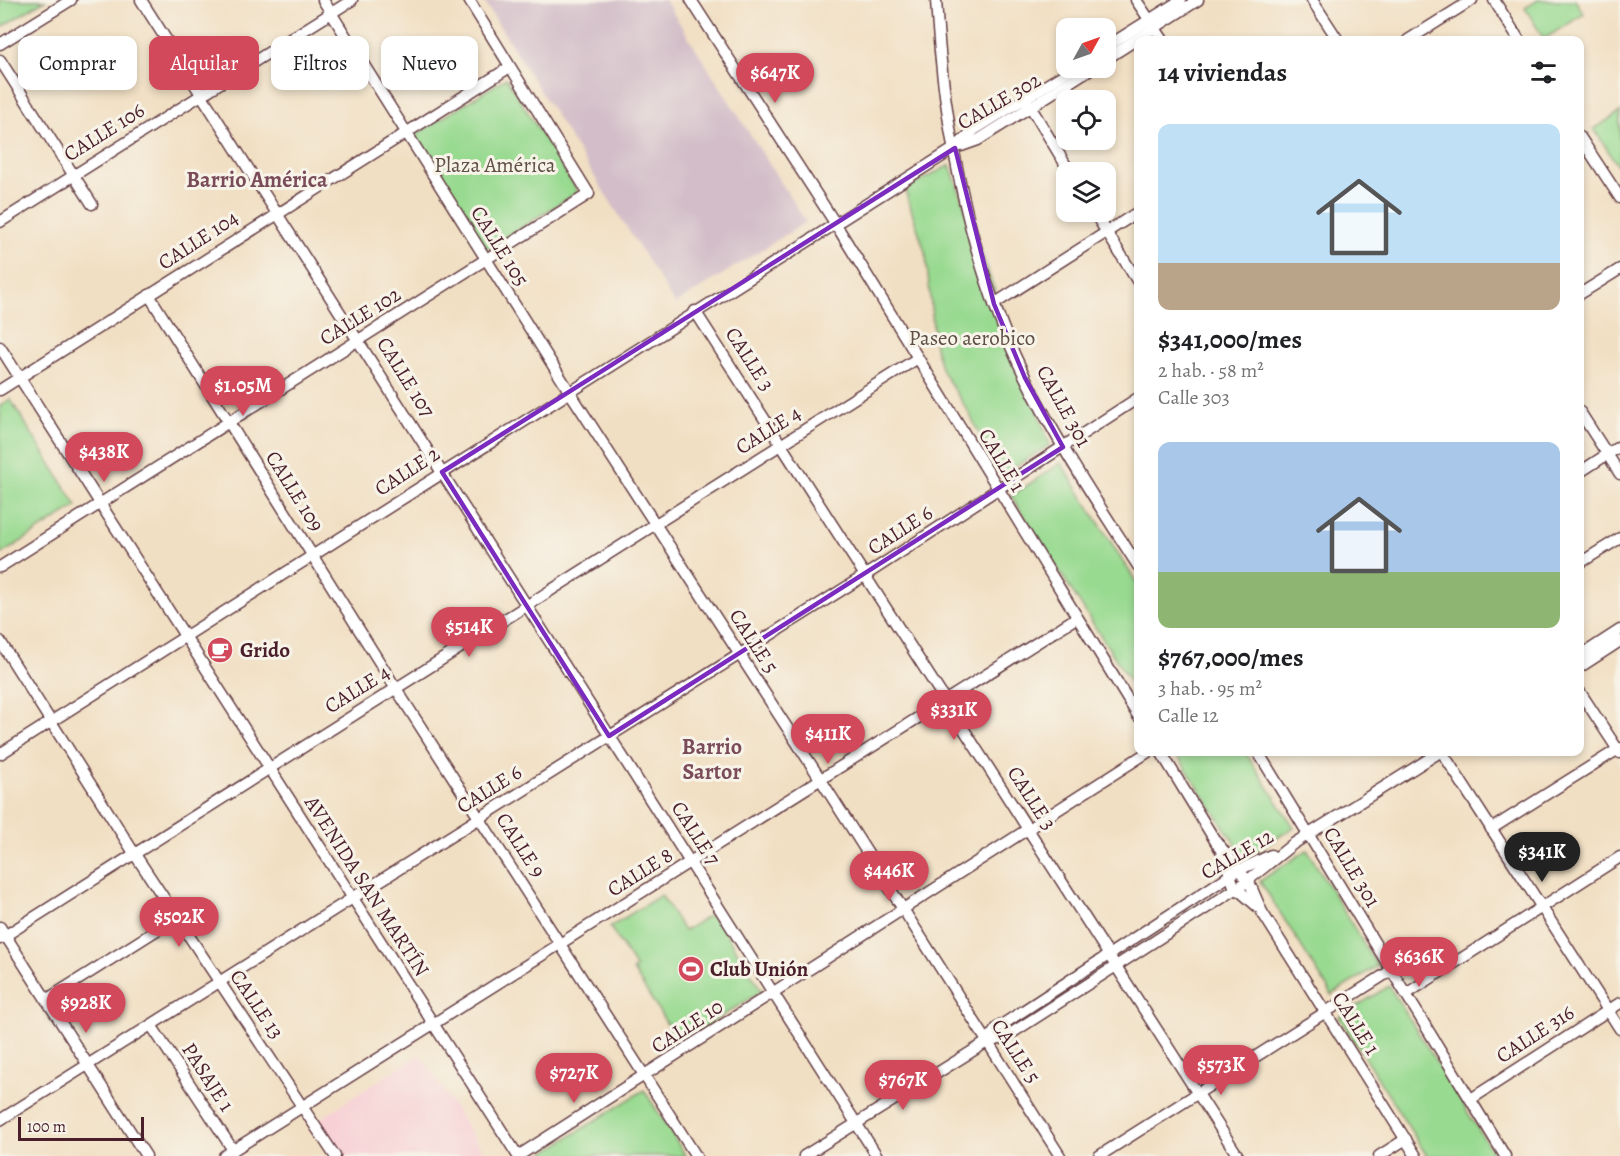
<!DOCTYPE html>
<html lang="es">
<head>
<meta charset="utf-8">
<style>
  body { margin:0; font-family:Alegreya,serif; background:#f2f2f2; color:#202124; height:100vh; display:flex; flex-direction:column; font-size:22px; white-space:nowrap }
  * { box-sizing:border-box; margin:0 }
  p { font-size:20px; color:#757577 }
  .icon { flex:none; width:33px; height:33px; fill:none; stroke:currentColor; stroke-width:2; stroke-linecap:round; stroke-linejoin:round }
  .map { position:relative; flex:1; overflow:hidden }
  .drawer { position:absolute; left:1134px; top:36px; width:450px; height:720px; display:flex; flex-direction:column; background:#fff; border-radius:12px; box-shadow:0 3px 9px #0003 }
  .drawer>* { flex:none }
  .banner { position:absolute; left:18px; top:36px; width:570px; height:54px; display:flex; gap:12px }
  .needle { width:39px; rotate:50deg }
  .tools { position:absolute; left:1056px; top:18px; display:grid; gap:12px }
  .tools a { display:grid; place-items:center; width:60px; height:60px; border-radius:12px; background:#fff; box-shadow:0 3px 9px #0003; font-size:30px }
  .scale { position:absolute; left:18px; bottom:15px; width:126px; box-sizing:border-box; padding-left:6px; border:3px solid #4a1f2b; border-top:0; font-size:16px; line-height:21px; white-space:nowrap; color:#4a1f2b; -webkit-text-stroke:4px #f7f3e8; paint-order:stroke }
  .price { position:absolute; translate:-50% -51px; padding:0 14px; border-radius:21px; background:#d1495b; color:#fff; font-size:20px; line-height:39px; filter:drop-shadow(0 2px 3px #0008) }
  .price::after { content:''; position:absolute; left:50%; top:36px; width:18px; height:14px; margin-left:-9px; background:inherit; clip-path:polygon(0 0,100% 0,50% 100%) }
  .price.current { background:#222; color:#fff }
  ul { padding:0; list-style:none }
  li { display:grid; align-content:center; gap:12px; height:318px; padding:0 24px }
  li span { display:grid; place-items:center; height:186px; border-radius:12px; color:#555 }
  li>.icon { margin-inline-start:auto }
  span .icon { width:108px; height:108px; fill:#fffc; stroke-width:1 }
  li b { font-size:26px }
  h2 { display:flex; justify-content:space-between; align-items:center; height:72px; padding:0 24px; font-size:26px }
  .tag { padding:0 21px; border-radius:12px; background:#fff; box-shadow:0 3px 9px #0003; font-size:21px; line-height:54px }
  .tag.current { background:#d1495b; color:#fff }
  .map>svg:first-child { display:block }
  .built { fill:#f7cfd4 }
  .industrial { fill:#d2bdc8 }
  .green { fill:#99da91; stroke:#727c5e; stroke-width:1.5 }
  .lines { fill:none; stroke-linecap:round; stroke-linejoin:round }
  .minor-casing { stroke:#633c42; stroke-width:13 }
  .minor { stroke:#fff; stroke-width:10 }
  .marked { fill:none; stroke:#7b2cbf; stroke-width:4.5; stroke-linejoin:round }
  .labels { text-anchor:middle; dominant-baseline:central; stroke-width:6; stroke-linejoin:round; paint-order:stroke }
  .street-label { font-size:21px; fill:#4a1f2b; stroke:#f7f3e8 }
  .park-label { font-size:21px; fill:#5e4e44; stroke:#f7f3e8 }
  .poi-label { font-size:21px; font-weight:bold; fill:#4a1f2b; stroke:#f7f3e8; text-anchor:start }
  .neighbourhood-label { font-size:22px; font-weight:bold; fill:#7a4c5a; stroke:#f7f3e8 }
</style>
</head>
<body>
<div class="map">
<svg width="1620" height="1156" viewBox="0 0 1620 1156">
  <rect width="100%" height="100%" fill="#f7f3e8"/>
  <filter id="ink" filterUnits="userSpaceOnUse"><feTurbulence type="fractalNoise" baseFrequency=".0167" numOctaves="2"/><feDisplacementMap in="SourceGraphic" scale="12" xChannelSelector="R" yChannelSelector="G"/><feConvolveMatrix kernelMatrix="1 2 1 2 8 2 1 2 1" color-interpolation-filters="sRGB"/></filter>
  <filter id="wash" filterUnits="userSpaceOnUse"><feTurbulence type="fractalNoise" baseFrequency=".008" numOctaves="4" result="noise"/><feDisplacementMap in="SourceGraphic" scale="24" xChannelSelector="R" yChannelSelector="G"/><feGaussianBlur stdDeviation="1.35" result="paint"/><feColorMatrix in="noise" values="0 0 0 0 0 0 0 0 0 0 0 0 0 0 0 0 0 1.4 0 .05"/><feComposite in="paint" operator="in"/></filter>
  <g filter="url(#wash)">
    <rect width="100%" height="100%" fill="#f1dfc3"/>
    <polygon class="built" points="420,1054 486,1156 341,1156 318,1120"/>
    <polygon class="industrial" points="483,0 665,0 806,222 675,304"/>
    <g class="green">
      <polygon points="0,0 45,0 0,28"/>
      <polygon points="1538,0 1575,0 1584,14 1544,39 1525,8"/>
      <polygon points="506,78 578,192 484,251 412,137"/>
      <polygon points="1620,112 1620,169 1594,129"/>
      <polygon points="950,165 1050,445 1000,476 968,411 942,371 935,347 926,255 906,193 909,187"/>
      <polygon points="10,399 77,506 0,555 0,406"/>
      <polygon points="1061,463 1138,585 1138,694 1011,496"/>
      <polygon points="1175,752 1245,752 1294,827 1245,859"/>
      <polygon points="1307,850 1377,966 1332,995 1260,881"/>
      <polygon points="661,895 684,931 713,913 762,991 679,1043 633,970 636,968 610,927"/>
      <polygon points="1389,986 1495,1156 1427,1156 1339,1017"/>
      <polygon points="644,1090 686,1156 539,1156"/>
    </g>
  </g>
  <g filter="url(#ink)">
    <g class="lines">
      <defs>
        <g id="minor">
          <polyline points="141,0 877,1156"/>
          <polyline points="323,0 569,391 821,780 1060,1156"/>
          <polyline points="691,0 835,223 1138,716"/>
          <path d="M936 0C943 124 970 267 1026 379 1058 444 1099 505 1138 566"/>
          <polyline points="1136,0 1163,40"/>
          <polyline points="1312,0 1338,40"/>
          <polyline points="1494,0 1519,40"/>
          <polyline points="1408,40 1472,0"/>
          <polyline points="0,44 71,0"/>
          <polyline points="1106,47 1181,0"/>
          <polyline points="1106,59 1198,0"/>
          <polyline points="0,60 92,204"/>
          <polyline points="1027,101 1070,172"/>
          <polyline points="1580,137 1620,198"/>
          <polyline points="961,146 978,140 1092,68"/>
          <polyline points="1094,212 1138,282"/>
          <polyline points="0,222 352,0"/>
          <polyline points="1580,294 1620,269"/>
          <polyline points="149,295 395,687 696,1156"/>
          <polyline points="994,304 1138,212"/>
          <polyline points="695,311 1238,1156"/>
          <polyline points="0,347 518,1156"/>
          <polyline points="0,390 510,67"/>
          <polyline points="1580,412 1620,474"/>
          <polyline points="1580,472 1620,446"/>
          <polyline points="1580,563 1620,538"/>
          <polyline points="0,567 589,194 469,0"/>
          <polyline points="0,641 134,853 335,1156"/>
          <polyline points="1580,656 1620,630"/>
          <polyline points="1580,667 1620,641"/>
          <polyline points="1580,692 1620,753"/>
          <polyline points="1161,752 1222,852 1234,886 1258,907"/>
          <polyline points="1258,752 1505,1156"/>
          <polyline points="1442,752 1620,1029"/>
          <polyline points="0,754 955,148 974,130 1074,68"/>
          <polyline points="1491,829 1620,748"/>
          <polyline points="1216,841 1250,884 1262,912 1416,1156"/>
          <polyline points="0,927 146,1156"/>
          <polyline points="0,939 918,358"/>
          <polyline points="1406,994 1620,857"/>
          <polyline points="46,1000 176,918"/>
          <polyline points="151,1025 233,1150"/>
          <polyline points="987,1042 997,1028 1235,872 1271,855"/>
          <polyline points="1471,1099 1620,1003"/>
          <polyline points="0,1120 864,576 1138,398"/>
          <polyline points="224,1156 1076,618"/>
          <polyline points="518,1156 1148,752"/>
          <polyline points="804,1156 987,1042 1004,1038 1242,885 1293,844 1440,752"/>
          <polyline points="1099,1156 1392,970"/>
          <polyline points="1379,1156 1406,1139"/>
        </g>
      </defs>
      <use href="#minor" class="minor-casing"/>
      <use href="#minor" class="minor"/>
    </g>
  </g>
  <path class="marked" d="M955 148 994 304 1025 378 1063 447 609 736 442 472Z"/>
  <defs>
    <symbol id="cafe-disc" viewBox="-11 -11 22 22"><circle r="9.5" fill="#d1495b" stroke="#f7f3e8"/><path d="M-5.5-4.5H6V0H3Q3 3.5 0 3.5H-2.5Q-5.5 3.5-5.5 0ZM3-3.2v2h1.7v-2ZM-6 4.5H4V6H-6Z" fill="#fff"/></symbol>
    <symbol id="stadium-disc" viewBox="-11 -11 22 22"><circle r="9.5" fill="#d1495b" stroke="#f7f3e8"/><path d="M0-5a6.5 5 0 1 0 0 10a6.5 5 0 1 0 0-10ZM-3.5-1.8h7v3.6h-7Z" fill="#fff"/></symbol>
  </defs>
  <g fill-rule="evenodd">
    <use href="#cafe-disc" x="205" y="635" width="30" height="30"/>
    <use href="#stadium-disc" x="676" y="954" width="30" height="30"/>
  </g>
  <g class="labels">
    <g class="street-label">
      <text transform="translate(999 101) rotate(-30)">CALLE 302</text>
      <text transform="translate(104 132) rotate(-32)">CALLE 106</text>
      <text transform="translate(198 240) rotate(-33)">CALLE 104</text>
      <text transform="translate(500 246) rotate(58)">CALLE 105</text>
      <text transform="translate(360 316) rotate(-32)">CALLE 102</text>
      <text transform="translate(750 359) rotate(57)">CALLE 3</text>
      <text transform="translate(406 377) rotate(58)">CALLE 107</text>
      <text transform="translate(1064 406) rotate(61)">CALLE 301</text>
      <text transform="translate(768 430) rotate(-32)">CALLE 4</text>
      <text transform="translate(1002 460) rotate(59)">CALLE 1</text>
      <text transform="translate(407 471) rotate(-33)">CALLE 2</text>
      <text transform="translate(295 491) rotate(58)">CALLE 109</text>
      <text transform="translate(900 530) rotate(-33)">CALLE 6</text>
      <text transform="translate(754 641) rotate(57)">CALLE 5</text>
      <text transform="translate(357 689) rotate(-32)">CALLE 4</text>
      <text transform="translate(489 789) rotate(-32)">CALLE 6</text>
      <text transform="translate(1032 798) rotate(57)">CALLE 3</text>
      <text transform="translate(696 833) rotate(57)">CALLE 7</text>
      <text transform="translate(521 845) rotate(57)">CALLE 9</text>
      <text transform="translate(1237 854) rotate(-30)">CALLE 12</text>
      <text transform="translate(1352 867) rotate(59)">CALLE 301</text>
      <text transform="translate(640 872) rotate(-32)">CALLE 8</text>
      <text transform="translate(367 886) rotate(57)">AVENIDA SAN MARTÍN</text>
      <text transform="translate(257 1004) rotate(56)">CALLE 13</text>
      <text transform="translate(1356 1023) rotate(58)">CALLE 1</text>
      <text transform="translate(687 1026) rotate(-33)">CALLE 10</text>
      <text transform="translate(1535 1034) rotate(-33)">CALLE 316</text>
      <text transform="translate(1016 1051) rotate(57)">CALLE 5</text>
      <text transform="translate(208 1077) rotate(57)">PASAJE 1</text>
    </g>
    <g class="park-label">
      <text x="495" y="165">Plaza América</text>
      <text x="972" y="338">Paseo aerobico</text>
    </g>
    <g class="poi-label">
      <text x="240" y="650">Grido</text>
      <text x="710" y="969">Club Unión</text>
    </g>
    <g class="neighbourhood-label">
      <text x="257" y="180">Barrio América</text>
      <text x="712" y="747">Barrio<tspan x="712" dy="25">Sartor</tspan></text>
    </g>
  </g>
</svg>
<div class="tools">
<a><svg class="needle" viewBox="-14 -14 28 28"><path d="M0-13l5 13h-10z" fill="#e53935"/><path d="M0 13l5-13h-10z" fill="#757577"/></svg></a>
<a><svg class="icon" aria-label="locate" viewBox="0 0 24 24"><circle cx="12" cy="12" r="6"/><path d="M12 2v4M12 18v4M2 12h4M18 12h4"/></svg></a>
<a><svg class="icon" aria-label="layers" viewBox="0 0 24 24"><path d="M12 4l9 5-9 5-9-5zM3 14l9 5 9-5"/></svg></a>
</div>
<div class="scale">100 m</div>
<b class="price" style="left:775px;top:104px">$647K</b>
<b class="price" style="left:243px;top:417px">$1.05M</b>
<b class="price" style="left:104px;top:483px">$438K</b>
<b class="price" style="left:469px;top:658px">$514K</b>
<b class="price" style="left:954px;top:741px">$331K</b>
<b class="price" style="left:828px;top:765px">$411K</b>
<b class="price current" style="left:1542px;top:883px">$341K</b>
<b class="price" style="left:889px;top:902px">$446K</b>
<b class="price" style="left:179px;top:948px">$502K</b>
<b class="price" style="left:1419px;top:988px">$636K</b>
<b class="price" style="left:86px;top:1034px">$928K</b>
<b class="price" style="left:1221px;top:1096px">$573K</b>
<b class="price" style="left:574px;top:1104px">$727K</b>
<b class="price" style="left:903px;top:1111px">$767K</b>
<div class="banner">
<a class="tag">Comprar</a>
<a class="tag current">Alquilar</a>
<a class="tag">Filtros</a>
<a class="tag">Nuevo</a>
</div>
<section class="drawer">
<h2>14 viviendas<svg class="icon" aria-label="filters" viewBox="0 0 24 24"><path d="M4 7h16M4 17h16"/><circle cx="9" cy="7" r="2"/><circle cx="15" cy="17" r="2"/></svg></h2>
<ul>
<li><span style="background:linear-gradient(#bfe0f5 75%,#b9a48a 0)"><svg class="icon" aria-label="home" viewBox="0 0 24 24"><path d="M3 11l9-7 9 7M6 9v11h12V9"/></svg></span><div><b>$341,000/mes</b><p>2 hab. · 58 m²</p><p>Calle 303</p></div></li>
<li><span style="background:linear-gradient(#a9c7e8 70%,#8fb573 0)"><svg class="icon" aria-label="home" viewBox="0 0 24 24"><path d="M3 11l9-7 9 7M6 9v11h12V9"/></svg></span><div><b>$767,000/mes</b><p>3 hab. · 95 m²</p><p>Calle 12</p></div></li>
</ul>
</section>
</div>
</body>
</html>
